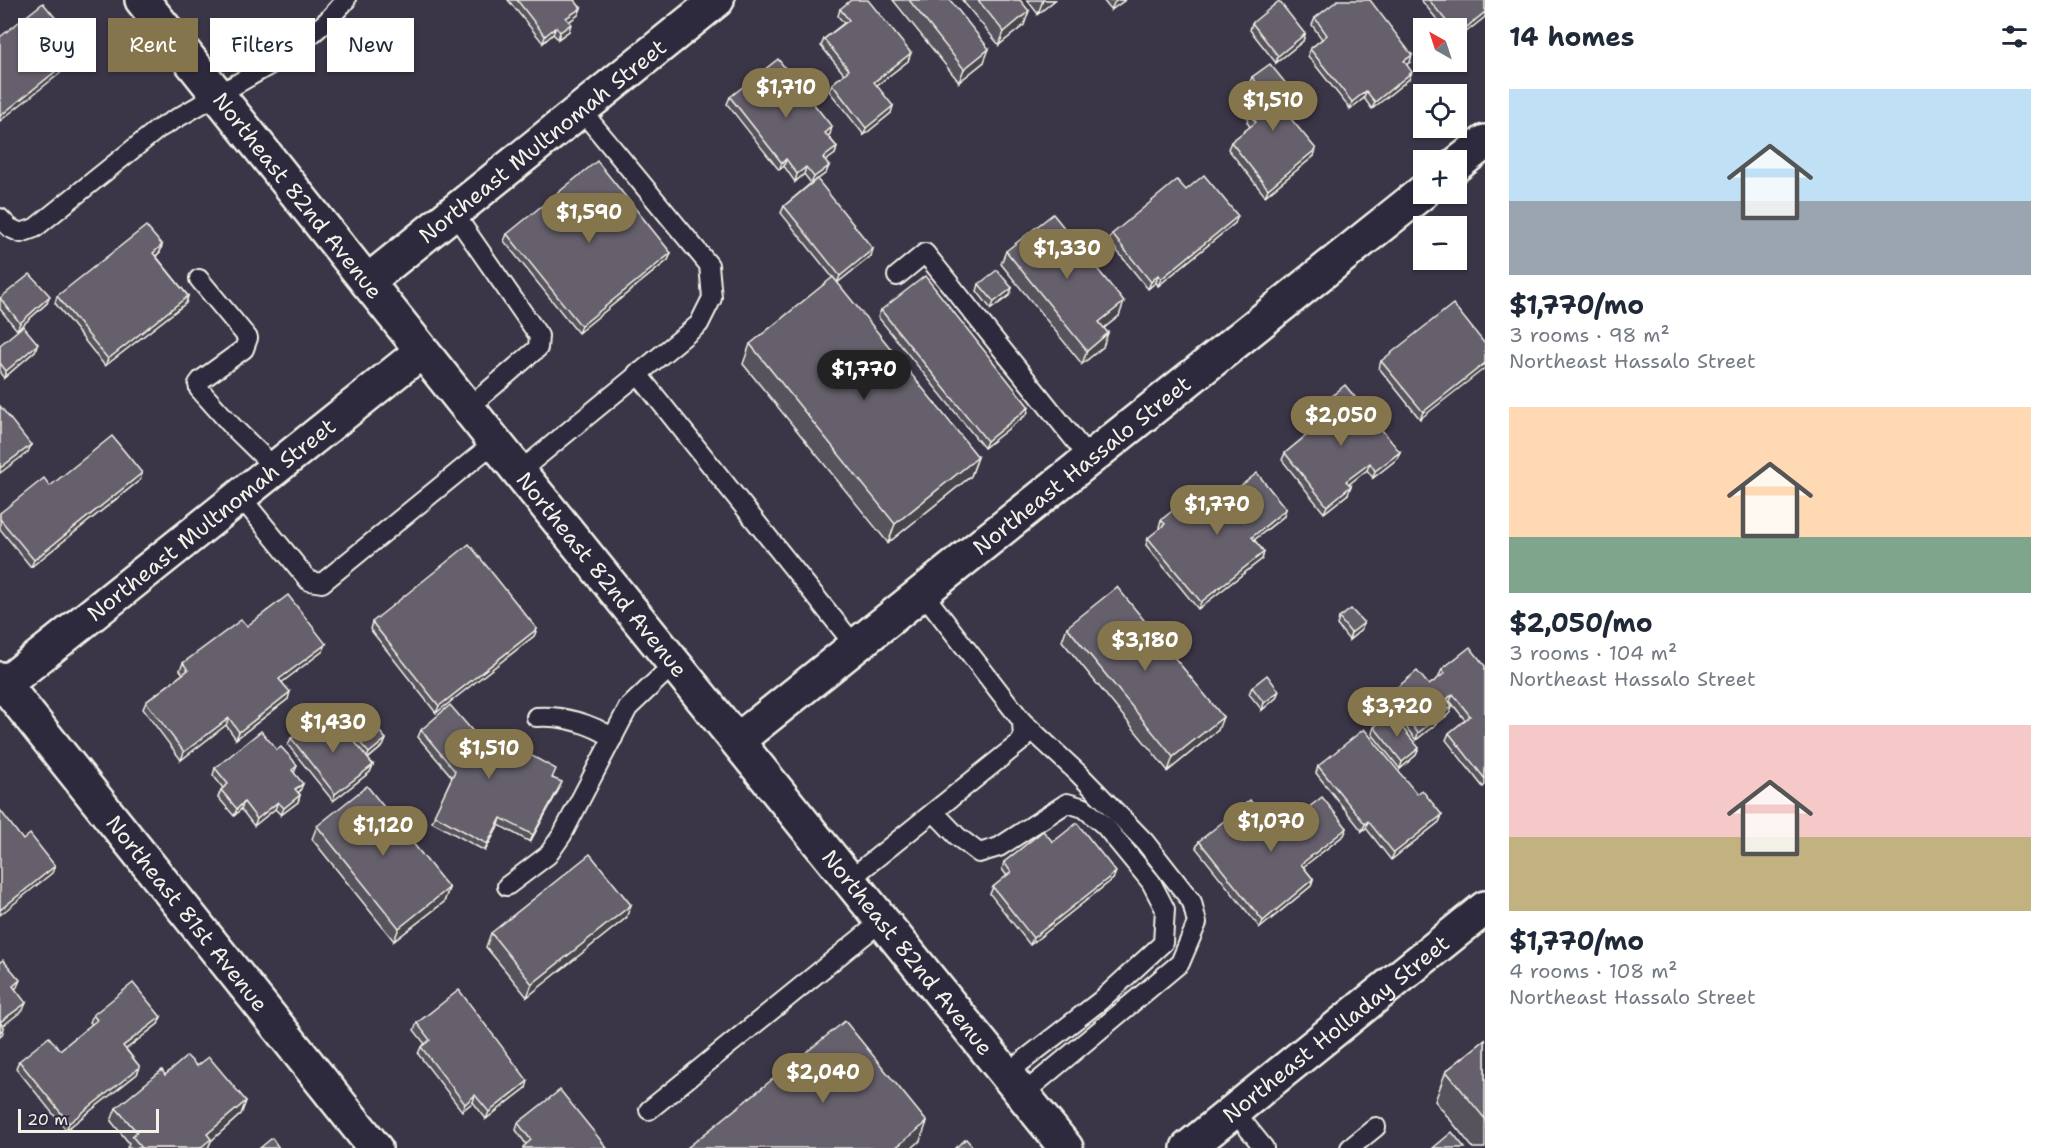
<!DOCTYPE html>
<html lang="en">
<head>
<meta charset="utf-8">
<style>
  body { margin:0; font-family:"Shantell Sans",sans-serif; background:#f6f6f7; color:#1f2937; height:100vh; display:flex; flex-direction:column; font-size:22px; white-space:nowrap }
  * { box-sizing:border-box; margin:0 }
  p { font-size:20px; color:#747a83 }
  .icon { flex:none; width:33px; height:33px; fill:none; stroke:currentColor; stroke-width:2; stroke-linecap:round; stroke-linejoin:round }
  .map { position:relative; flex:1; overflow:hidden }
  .side { display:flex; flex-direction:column; background:#fff; width:570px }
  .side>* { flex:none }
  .guide { position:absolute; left:18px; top:18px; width:570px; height:54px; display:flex; gap:12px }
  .needle { width:39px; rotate:321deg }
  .fabs { position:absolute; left:1413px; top:18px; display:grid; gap:12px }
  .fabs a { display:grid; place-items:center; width:54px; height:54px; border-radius:0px; background:#fff; box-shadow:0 2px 4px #0004; font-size:30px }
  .scale { position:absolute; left:18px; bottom:15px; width:141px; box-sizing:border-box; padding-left:6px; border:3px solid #f4f1e8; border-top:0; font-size:16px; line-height:21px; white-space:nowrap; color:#f4f1e8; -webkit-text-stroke:4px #2f2a3d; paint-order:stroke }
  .price { position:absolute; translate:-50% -51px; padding:0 14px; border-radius:21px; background:#84754c; color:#fff; font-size:20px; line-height:39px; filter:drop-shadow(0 2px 3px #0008) }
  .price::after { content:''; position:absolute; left:50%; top:36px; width:18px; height:14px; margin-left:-9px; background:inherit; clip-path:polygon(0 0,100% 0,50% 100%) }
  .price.current { background:#222; color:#fff }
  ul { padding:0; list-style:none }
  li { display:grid; align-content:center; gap:12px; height:318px; padding:0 24px }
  li span { display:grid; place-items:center; height:186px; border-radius:0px; color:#555 }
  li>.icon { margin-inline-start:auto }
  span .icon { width:108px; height:108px; fill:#fffc; stroke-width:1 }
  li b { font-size:26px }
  h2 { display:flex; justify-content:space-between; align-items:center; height:72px; padding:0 24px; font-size:26px }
  .tag { padding:0 21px; border-radius:0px; background:#fff; box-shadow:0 2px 4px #0004; font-size:21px; line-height:54px }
  .tag.current { background:#84754c; color:#fff }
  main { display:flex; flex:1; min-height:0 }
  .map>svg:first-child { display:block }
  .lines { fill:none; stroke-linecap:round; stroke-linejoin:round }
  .service-casing { stroke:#f4f1e8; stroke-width:22 }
  .minor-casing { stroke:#f4f1e8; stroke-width:38 }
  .primary-casing { stroke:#f4f1e8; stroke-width:38 }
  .service { stroke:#2f2a3d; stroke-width:18 }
  .minor { stroke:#2f2a3d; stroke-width:33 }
  .primary { stroke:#2f2a3d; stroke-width:33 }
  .wall { fill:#57535d; stroke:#f4f1e8; stroke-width:1.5 }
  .shaded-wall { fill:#47444c; stroke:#f4f1e8; stroke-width:1.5 }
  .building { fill:#65616c; stroke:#f4f1e8; stroke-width:1.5 }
  .labels { text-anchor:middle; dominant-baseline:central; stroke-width:6; stroke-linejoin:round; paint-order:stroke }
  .street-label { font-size:22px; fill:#f4f1e8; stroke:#2f2a3d }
</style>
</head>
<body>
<main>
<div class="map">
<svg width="1485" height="1148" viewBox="0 0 1485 1148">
  <rect width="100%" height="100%" fill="#3b3647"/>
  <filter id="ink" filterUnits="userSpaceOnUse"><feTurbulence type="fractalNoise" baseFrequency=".0167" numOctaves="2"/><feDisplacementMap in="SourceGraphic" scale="12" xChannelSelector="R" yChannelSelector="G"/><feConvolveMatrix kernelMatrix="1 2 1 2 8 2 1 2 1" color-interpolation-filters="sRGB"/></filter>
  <g filter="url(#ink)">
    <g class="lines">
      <defs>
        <g id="service">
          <polyline points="453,212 539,336 538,348 468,408"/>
          <polyline points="0,218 10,228 21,233 35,228 158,129 287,55 327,21 346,0"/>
          <polyline points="897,276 925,253 1090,459"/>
          <polyline points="199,279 248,338 244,349 201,380 198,384 199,389 233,427 275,468"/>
          <polyline points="637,373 856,647"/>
          <polyline points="519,472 699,324 712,298 709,265 581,110"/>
          <polyline points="240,496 309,581 322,583 495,442"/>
          <path d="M536 717C562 715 592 724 613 738"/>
          <polyline points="1022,721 1078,773 1145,842 1192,902 1197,923 1180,963 1023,1094"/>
          <polyline points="934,812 958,837 979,853 999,847 1067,803 1084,808 1105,826 1151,882 1165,909 1163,943 1100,1001 1006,1074"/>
          <polyline points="850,879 1023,740 1022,721 923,593"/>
          <polyline points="507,886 548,855 562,835 628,708 675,663"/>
          <polyline points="649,1110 883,920"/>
          <polyline points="1234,1111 1264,1148"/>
          <polyline points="1350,1148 1376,1127"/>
        </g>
        <g id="minor">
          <polyline points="1456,165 1485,142"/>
          <path id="s1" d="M0 679 375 1148"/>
          <path id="s2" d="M0 688 422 351"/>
          <path id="s3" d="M738 740 1424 191"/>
          <path id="s4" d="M1188 1148 1485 908"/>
        </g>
        <g id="primary">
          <path id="s5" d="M142 0 495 442 1066 1148"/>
          <path id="s6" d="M367 282 717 0"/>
        </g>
      </defs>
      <use href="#service" class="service-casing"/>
      <use href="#minor" class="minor-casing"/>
      <use href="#primary" class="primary-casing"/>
      <use href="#service" class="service"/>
      <use href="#minor" class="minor"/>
      <use href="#primary" class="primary"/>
    </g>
    <g class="wall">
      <polygon points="508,0 574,0 581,8 578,15 569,22 569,31 558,39 553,34 543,43"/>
      <polygon points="893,0 950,0 984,62 959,82"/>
      <polygon points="962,0 1020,0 1024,25 999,45"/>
      <polygon points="1027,0 1055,0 1038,14"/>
      <polygon points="1103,0 1125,0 1111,10"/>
      <polygon points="1421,0 1485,0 1485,17 1456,40 1456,28 1444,28"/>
      <polygon points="840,9 908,61 877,85 891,113 864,135 829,91 832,84 844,74 821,46 824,39 844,23 838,16"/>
      <polygon points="1315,18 1410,62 1406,64 1409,79 1372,109 1364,98 1350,109 1308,56 1310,49 1322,39 1312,25"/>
      <polygon points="1252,23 1305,34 1303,41 1276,63 1250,30"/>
      <polygon points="1252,77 1301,102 1298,109 1289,116 1314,156 1265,196 1228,149 1231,142 1250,127 1247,122 1249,115 1265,103 1249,84"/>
      <polygon points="730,97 830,134 828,136 837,147 835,154 825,161 826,173 817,180 871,256 837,283 781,213 784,206 811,183 804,174 795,182 784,166 779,170 727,104"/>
      <polygon points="1186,190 1235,223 1158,286 1156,282 1148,289 1109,241 1112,234"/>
      <polygon points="507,234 671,253 668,260 578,333 504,241"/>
      <polygon points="162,245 160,252 156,256 188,296 186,303 105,366 55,303 57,296"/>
      <polygon points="1006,251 1119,316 1104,328 1103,347 1082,364 1001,264"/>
      <polygon points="979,284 1010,295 991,309 977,291"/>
      <polygon points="0,299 47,303 17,330 0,309"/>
      <polygon points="881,310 1029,407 1027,414 984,448 878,317"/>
      <polygon points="750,344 978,457 971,476 888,543 743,364"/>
      <polygon points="1485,344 1420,419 1379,368 1381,361"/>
      <polygon points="0,345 35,351 4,378 0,373"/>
      <polygon points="1321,405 1397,459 1373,478 1367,470 1349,484 1348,494 1324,513 1282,460 1285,453 1325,420 1318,412"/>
      <polygon points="140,480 31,567 0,529 0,513 50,486"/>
      <polygon points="1210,510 1284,516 1254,540 1264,552 1262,559 1198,609 1146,545 1148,538 1160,529 1159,527 1161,520 1181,512"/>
      <polygon points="1339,618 1364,623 1361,630 1349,640 1337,625"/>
      <polygon points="372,622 537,629 534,636 436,713 370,629"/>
      <polygon points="247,626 323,651 282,682 288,699 236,739 226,725 181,760 143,709 146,702 183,674 180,670 183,663"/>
      <polygon points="1067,627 1218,730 1168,771 1062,641"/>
      <polygon points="1485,666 1485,785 1483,787 1446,740 1449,733 1465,720 1450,701 1449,702 1450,713 1416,740 1386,702 1388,695 1429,685 1440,677 1439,676 1442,669"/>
      <polygon points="1252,687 1276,698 1262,710 1249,694"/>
      <polygon points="1374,727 1419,748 1416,755 1400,769 1372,734"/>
      <polygon points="421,730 476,735 553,778 559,789 530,842 499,825 485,851 432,822 452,777 418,737"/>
      <polygon points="291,738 354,741 356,738 386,739 383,746 368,759 373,765 370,772 333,801 288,745"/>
      <polygon points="277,750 297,766 294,773 300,791 298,792 300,795 298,802 281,815 275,809 254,826 241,809 234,816 218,797 221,790 223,788 213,775 215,768"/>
      <polygon points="1318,766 1417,794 1442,815 1439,822 1391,860 1366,828 1362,831 1316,773"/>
      <polygon points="317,826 449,888 444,902 394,941 312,839"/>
      <polygon points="1347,828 1344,835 1303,867 1313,879 1311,886 1260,928 1196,848 1199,841 1276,833"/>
      <polygon points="1004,862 1113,879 1030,945 990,894 993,887 1007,876 1002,869"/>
      <polygon points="626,918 527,997 486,947 491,933"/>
      <polygon points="93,1015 158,1024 126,1049 140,1067 137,1074 66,1130 16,1068 19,1061 60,1050 92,1024 90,1022"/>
      <polygon points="417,1023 526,1088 486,1119 473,1102 462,1111 418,1054 421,1047 425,1044 414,1030"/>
      <polygon points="1485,1040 1485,1148 1473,1148 1435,1101 1446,1071"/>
      <polygon points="197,1066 246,1101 241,1114 211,1141 208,1148 127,1148 129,1143 111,1121 116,1108"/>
      <polygon points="518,1123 607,1148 523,1148 526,1144 516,1130"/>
    </g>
    <g class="shaded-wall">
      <polygon points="1043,0 1055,0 1038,14"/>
      <polygon points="1118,0 1125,0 1111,10 1114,3"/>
      <polygon points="581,8 578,15 564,25 566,18"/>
      <polygon points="1029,11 1024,25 999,45 1004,32"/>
      <polygon points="1485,12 1485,17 1456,40 1457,35"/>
      <polygon points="571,24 569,31 558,39 560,32"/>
      <polygon points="556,27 553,34 543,43 545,36"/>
      <polygon points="1305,34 1303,41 1276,63 1278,56"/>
      <polygon points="989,49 984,62 959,82 964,69"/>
      <polygon points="82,50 79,58 0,121 0,116"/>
      <polygon points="911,53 908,61 872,89 874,82"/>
      <polygon points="1412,55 1410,62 1402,68 1404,61"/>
      <polygon points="1412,72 1409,79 1372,109 1375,102"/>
      <polygon points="1366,91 1364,98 1350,109 1352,102"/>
      <polygon points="1301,102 1298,109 1284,120 1286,113"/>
      <polygon points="893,106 891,113 864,135 866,128"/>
      <polygon points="832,127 830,134 823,140 825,133"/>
      <polygon points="837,147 835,154 820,165 823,158"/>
      <polygon points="1316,149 1314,156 1265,196 1268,189"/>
      <polygon points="786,159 784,166 779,170 782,163"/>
      <polygon points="829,166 826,173 811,184 814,177"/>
      <polygon points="806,167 804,174 795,182 797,174"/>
      <polygon points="1238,216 1235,223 1158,286 1161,279"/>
      <polygon points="162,245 160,252 151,260 153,253"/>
      <polygon points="873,249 871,256 837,283 840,276"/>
      <polygon points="671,253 668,260 578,333 581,326"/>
      <polygon points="1158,275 1156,282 1148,289 1151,282"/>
      <polygon points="1012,288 1010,295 991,309 994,302"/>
      <polygon points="50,296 47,303 17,330 20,323"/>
      <polygon points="188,296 186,303 105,366 108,359"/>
      <polygon points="1124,302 1119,316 1094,336 1099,322"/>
      <polygon points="1108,333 1103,347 1082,364 1087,351"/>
      <polygon points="38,344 35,351 4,378 6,371"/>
      <polygon points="1485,363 1485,368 1420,419 1423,412"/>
      <polygon points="1029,407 1027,414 984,448 987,441"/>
      <polygon points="31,445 28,452 0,473 0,468"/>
      <polygon points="1400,452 1397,459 1373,478 1375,471"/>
      <polygon points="978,457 971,476 888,543 895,524"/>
      <polygon points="1370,463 1367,470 1344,488 1346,481"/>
      <polygon points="142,473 140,480 31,567 34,560"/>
      <polygon points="1351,486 1348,494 1324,513 1327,506"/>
      <polygon points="1286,509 1284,516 1249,544 1252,537"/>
      <polygon points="1264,552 1262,559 1198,609 1201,602"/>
      <polygon points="1364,623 1361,630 1349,640 1351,633"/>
      <polygon points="537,629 534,636 436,713 439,706"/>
      <polygon points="326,644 323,651 277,686 279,679"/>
      <polygon points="1279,691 1276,698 1262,710 1264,703"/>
      <polygon points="290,692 288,699 236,739 239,732"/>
      <polygon points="1453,694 1450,701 1444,706 1447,699"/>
      <polygon points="1452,706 1450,713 1416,740 1418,733"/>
      <polygon points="1223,717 1218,730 1168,771 1173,757"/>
      <polygon points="229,718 226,725 181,760 184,752"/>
      <polygon points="386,739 383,746 366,760 369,753"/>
      <polygon points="1419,748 1416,755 1400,769 1402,762"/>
      <polygon points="373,765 370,772 333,801 335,794"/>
      <polygon points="562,782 559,789 530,842 533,835"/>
      <polygon points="303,784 300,791 293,796 295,789"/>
      <polygon points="300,795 298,802 281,815 284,808"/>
      <polygon points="244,802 241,809 234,816 237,809"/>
      <polygon points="278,802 275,809 254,826 257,819"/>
      <polygon points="1442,815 1439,822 1391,860 1394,853"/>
      <polygon points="501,818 499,825 485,851 487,844"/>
      <polygon points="1368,821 1366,828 1362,831 1365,824"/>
      <polygon points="1347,828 1344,835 1298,871 1301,864"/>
      <polygon points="55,866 52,873 0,915 0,910"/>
      <polygon points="1116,872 1113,879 1030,945 1033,938"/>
      <polygon points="1313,879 1311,886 1260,928 1263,921"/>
      <polygon points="449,888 444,902 394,941 399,928"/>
      <polygon points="631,905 626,918 527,997 532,984"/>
      <polygon points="20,980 17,987 10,993 13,986"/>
      <polygon points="26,1003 23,1010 0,1028 0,1022"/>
      <polygon points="161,1017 158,1024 121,1053 123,1046"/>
      <polygon points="4,1028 2,1035 0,1037 0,1032"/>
      <polygon points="140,1067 137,1074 66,1130 69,1123"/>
      <polygon points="528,1081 526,1088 486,1119 489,1112"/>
      <polygon points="475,1095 473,1102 462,1111 465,1104"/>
      <polygon points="246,1101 241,1114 211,1141 208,1148 200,1148 207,1134"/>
      <polygon points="927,1122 920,1141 912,1148 895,1148"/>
    </g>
    <g class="building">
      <polygon points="517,0 574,0 581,8 566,18 571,24 560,32 556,27 545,36"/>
      <polygon points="851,0 868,0 911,53 874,82 893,106 866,128 832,84 849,70 824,39 849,20 840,9"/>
      <polygon points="909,0 950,0 989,49 964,69"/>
      <polygon points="978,0 1020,0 1029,11 1004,32"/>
      <polygon points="1338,0 1370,0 1412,55 1404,61 1412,72 1375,102 1366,91 1352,102 1310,49 1327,35 1315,18"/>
      <polygon points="1429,0 1485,0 1485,12 1457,35 1456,28 1452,28"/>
      <polygon points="1279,1 1305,34 1278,56 1252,23"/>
      <polygon points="43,3 82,50 0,116 0,37"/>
      <polygon points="778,59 832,127 825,133 837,147 823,158 829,166 814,177 806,167 797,174 786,159 782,163 730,97"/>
      <polygon points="1270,64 1301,102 1286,113 1316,149 1268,189 1231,142 1256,122 1249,115 1270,99 1252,77"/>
      <polygon points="597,161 671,253 581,326 507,234"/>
      <polygon points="1204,175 1238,216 1161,279 1158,275 1151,282 1112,234 1177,180 1186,190"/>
      <polygon points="817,179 873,249 840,276 784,206"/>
      <polygon points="1053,214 1124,302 1099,322 1108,333 1087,351 1006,251"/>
      <polygon points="146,226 162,245 153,253 188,296 108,359 57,296"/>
      <polygon points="997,270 1012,288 994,302 979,284"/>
      <polygon points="30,274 50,296 20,323 0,298"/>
      <polygon points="925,276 1029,407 987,441 881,310"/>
      <polygon points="833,277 978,457 895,524 750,344"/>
      <polygon points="1453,304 1485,344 1485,363 1423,412 1381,361"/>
      <polygon points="23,326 38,344 6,371 0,363 0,345"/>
      <polygon points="1345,385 1400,452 1375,471 1370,463 1346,481 1351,486 1327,506 1285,453 1330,416 1321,405"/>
      <polygon points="0,406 31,445 0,468"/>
      <polygon points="112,436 142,473 34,560 0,519 0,513 44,478 50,486"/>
      <polygon points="1257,473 1286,509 1252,537 1264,552 1201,602 1148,538 1165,524 1161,520 1177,507 1181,512 1200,497 1210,510"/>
      <polygon points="469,544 537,629 439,706 372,622"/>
      <polygon points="1117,587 1223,717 1173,757 1067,627"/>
      <polygon points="288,595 326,644 279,679 290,692 239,732 229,718 184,752 146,702 188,670 183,663 241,620 247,626"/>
      <polygon points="1351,609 1364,623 1351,633 1339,618"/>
      <polygon points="1470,647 1485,666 1485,779 1449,733 1470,716 1453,694 1447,699 1452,706 1418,733 1388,695 1417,671 1429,685 1445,673 1442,669"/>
      <polygon points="1267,675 1279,691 1264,703 1252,687"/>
      <polygon points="450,705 476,735 486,741 490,733 556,769 552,778 562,782 533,835 501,818 487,844 434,815 455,771 421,730"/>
      <polygon points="1391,714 1419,748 1402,762 1374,727"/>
      <polygon points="337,719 373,765 335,794 291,738"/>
      <polygon points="372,723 386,739 369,753 356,738"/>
      <polygon points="1364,729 1417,794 1422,790 1442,815 1394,853 1368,821 1365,824 1318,766"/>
      <polygon points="261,731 277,750 281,747 293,760 297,766 292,770 303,784 295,789 300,795 284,808 278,802 257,819 244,802 237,809 221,790 228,784 215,768"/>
      <polygon points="367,786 449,888 399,928 317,826"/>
      <polygon points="1322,797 1347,828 1301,864 1313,879 1263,921 1199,841 1250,800 1276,833"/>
      <polygon points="0,810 23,840 30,834 55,866 0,910"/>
      <polygon points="1077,823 1116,872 1033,938 993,887 1011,872 1004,862 1043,831 1053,842"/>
      <polygon points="590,854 631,905 532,984 491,933"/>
      <polygon points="3,960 20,980 13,986 26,1003 0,1022 4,1028 0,1032 0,962"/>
      <polygon points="133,983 161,1017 123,1046 140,1067 69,1123 19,1061 49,1037 60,1050 97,1020 93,1015"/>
      <polygon points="459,990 528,1081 489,1112 475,1095 465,1104 421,1047 430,1040 417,1023"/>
      <polygon points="845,1021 927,1122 895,1148 687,1148"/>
      <polygon points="1485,1040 1485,1119 1446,1071"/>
      <polygon points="187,1056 197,1066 209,1057 246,1101 207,1134 211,1139 200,1148 142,1148 132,1136 137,1132 116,1108 162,1070 165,1075"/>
      <polygon points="560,1090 607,1148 524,1148 523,1147 531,1140 518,1123"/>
      <polygon points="1452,1132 1465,1148 1433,1148"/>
      <polygon points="272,1138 279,1148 260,1148"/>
      <polygon points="966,1139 974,1148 955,1148"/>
    </g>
  </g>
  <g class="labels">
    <g class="street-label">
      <text stroke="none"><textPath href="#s6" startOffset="225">Northeast Multnomah Street</textPath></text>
      <text stroke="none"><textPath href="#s5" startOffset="250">Northeast 82nd Avenue</textPath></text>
      <text stroke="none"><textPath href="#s3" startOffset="440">Northeast Hassalo Street</textPath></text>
      <text stroke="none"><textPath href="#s2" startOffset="270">Northeast Multnomah Street</textPath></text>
      <text stroke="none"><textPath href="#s5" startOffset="736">Northeast 82nd Avenue</textPath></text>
      <text stroke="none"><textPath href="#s1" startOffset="300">Northeast 81st Avenue</textPath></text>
      <text stroke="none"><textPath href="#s5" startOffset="1222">Northeast 82nd Avenue</textPath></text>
      <text stroke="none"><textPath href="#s4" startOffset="190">Northeast Holladay Street</textPath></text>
    </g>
  </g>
</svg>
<div class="fabs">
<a><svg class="needle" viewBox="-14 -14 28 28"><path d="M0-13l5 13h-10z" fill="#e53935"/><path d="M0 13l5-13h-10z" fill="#747a83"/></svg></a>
<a><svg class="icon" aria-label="locate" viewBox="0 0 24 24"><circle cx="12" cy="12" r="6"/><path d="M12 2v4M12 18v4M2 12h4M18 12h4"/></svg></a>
<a>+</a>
<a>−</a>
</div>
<div class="scale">20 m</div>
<b class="price" style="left:786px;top:119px">$1,710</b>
<b class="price" style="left:1273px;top:132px">$1,510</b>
<b class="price" style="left:589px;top:244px">$1,590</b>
<b class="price" style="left:1067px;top:280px">$1,330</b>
<b class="price current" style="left:864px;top:401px">$1,770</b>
<b class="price" style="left:1341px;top:447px">$2,050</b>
<b class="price" style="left:1217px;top:536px">$1,770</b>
<b class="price" style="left:1145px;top:672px">$3,180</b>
<b class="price" style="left:1397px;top:738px">$3,720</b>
<b class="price" style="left:333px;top:754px">$1,430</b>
<b class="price" style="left:489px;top:780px">$1,510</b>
<b class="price" style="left:1271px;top:853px">$1,070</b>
<b class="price" style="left:383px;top:857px">$1,120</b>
<b class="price" style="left:823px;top:1104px">$2,040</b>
<div class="guide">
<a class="tag">Buy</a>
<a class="tag current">Rent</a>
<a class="tag">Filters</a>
<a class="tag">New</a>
</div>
</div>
<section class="side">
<h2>14 homes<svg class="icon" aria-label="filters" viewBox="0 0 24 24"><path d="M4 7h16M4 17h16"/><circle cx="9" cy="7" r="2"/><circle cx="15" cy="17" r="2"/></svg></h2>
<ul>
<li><span style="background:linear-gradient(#bfe0f5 60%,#9aa5b1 0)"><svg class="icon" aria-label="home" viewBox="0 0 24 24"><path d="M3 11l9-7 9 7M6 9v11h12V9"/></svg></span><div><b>$1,770/mo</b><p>3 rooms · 98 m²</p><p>Northeast Hassalo Street</p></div></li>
<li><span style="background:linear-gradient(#ffd9b3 70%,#7fa58c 0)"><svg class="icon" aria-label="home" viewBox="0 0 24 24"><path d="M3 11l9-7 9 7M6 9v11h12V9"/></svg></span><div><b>$2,050/mo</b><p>3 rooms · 104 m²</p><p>Northeast Hassalo Street</p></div></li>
<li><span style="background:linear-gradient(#f6c9c9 60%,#c2b280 0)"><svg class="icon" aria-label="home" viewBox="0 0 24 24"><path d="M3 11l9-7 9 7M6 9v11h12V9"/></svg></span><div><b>$1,770/mo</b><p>4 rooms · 108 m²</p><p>Northeast Hassalo Street</p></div></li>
</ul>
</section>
</main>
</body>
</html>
